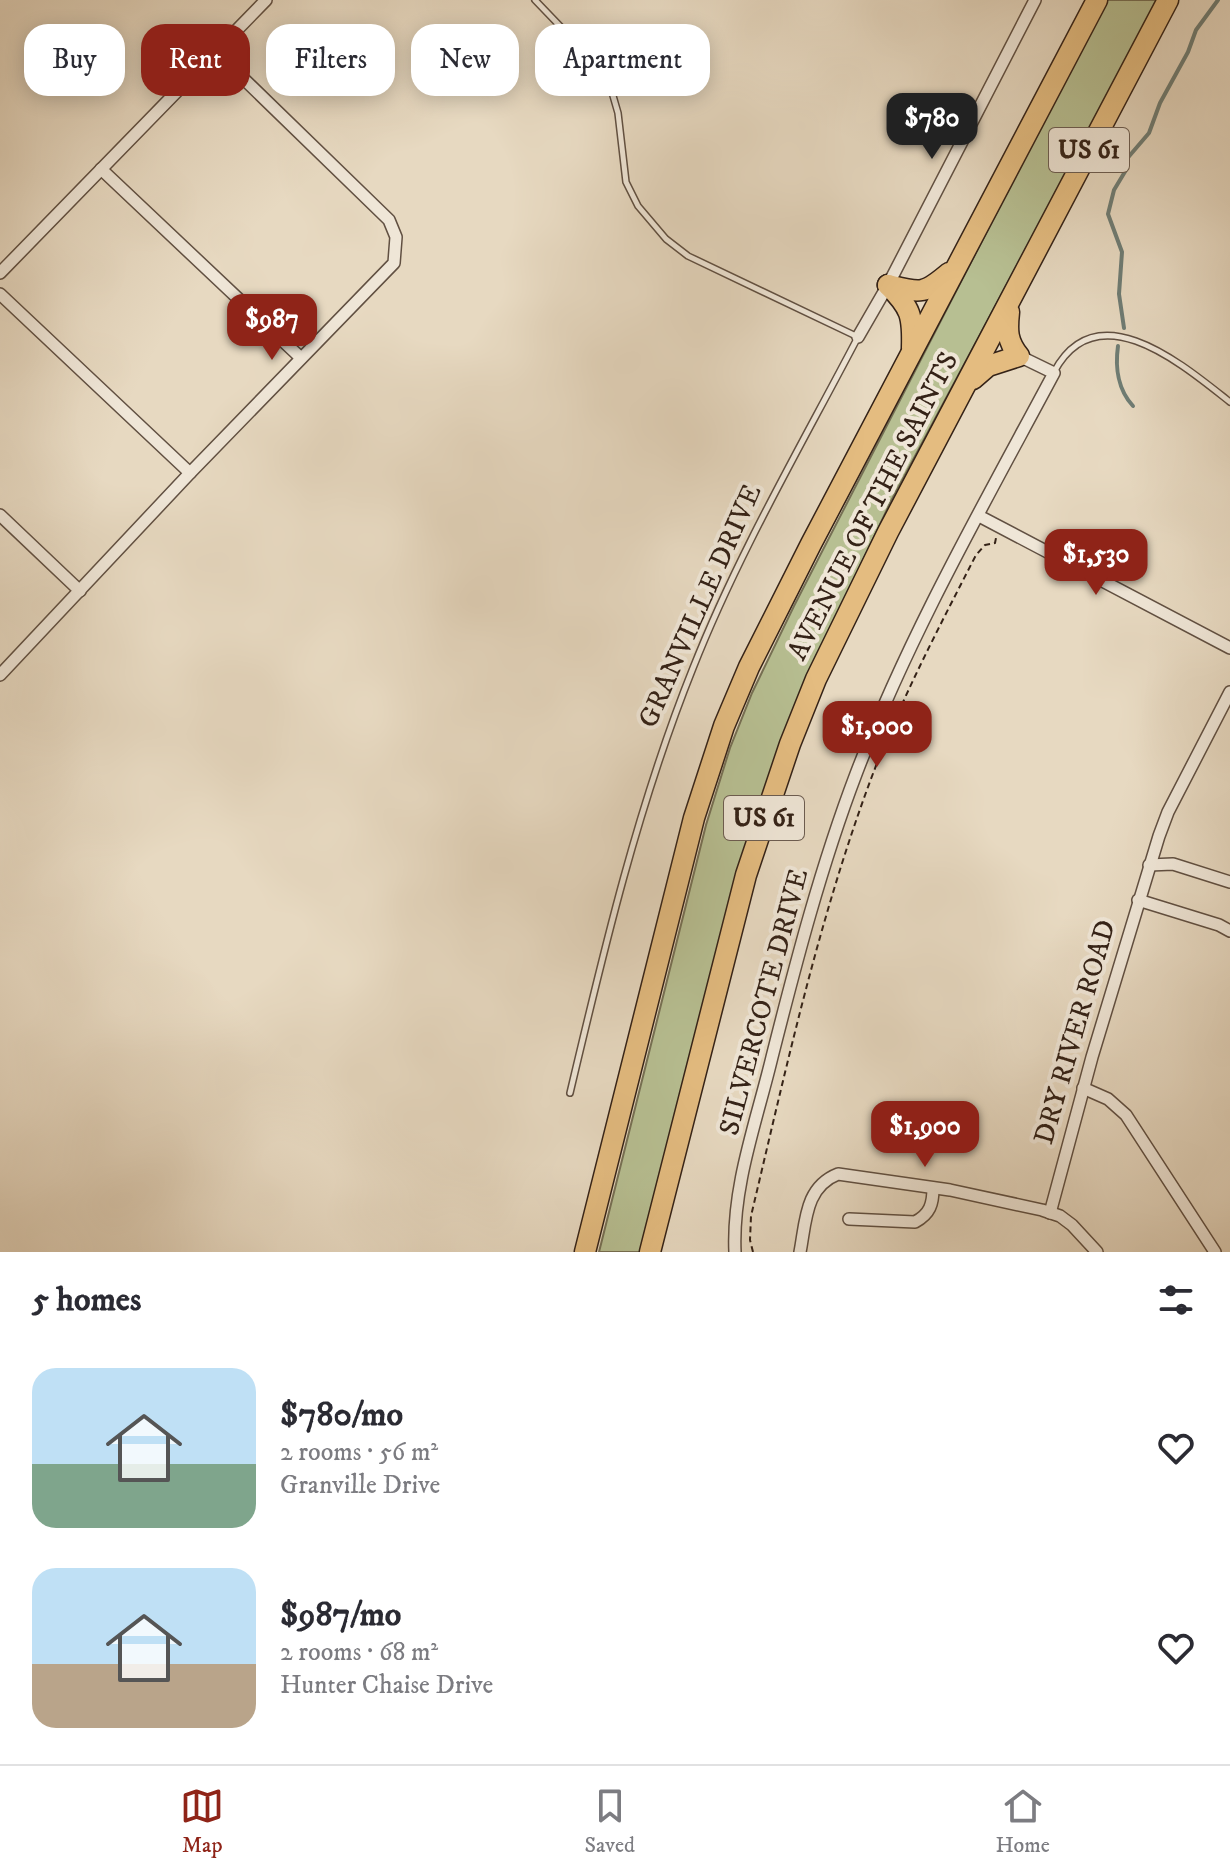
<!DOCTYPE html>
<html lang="en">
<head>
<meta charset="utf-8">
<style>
  body { margin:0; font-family:"IM FELL DW Pica",serif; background:#f2f2f3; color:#2b2b33; height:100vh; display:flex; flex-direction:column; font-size:30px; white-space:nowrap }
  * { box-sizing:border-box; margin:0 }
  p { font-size:26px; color:#7c7c81 }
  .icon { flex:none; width:44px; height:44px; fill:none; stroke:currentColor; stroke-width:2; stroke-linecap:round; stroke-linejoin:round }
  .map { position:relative; height:1252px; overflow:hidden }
  .sheet { display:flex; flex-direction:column; background:#fff; flex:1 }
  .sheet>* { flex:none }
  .hud { position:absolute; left:24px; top:24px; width:800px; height:72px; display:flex; gap:16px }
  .price { position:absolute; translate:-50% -68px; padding:0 18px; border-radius:16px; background:#8f2418; color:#fff; font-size:26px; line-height:52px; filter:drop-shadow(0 2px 4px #0008) }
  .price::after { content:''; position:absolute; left:50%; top:48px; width:24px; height:18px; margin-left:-12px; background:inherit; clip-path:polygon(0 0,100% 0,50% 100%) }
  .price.active { background:#222; color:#fff }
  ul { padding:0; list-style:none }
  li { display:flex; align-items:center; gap:24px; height:200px; padding:0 32px }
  li span { display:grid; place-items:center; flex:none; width:224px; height:160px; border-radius:24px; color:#555 }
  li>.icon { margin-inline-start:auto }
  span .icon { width:96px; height:96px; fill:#fffc; stroke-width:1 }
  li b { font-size:34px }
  h2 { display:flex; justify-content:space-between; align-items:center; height:96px; padding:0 32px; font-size:34px }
  .tag { padding:0 28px; border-radius:24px; background:#fff; box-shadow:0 4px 20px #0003; font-size:28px; line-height:72px }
  .tag.active { background:#8f2418; color:#fff }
  .dock { display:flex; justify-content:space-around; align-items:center; height:112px; border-top:2px solid #e1e1e2; background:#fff; font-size:22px; color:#7c7c81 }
  .dock a { display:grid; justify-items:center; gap:4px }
  .dock .active { color:#8f2418 }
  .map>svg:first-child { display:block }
  .green { fill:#b7bf92; stroke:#767054; stroke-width:2 }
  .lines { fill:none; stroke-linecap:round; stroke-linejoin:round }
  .stream { stroke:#6f7d75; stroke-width:4 }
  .lane-casing { stroke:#615042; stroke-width:8 }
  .street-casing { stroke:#615042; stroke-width:14 }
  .highway-casing { stroke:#342217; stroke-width:23 }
  .path { stroke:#342217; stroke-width:2; stroke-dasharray:6 4; stroke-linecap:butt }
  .lane { stroke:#efe6d7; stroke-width:5 }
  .street { stroke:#efe6d7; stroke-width:11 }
  .highway { stroke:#e4bc80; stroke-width:20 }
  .labels { text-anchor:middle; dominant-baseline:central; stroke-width:8; stroke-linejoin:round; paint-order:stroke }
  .shield { fill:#efe6d7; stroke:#6c5d51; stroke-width:2 }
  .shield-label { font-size:26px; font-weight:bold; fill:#342217 }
  .street-label { font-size:28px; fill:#342217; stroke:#efe6d7 }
</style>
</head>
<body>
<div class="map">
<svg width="1230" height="1252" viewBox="0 0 1230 1252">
  <rect width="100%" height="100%" fill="#e7d9c1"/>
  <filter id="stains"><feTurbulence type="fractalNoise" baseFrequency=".0025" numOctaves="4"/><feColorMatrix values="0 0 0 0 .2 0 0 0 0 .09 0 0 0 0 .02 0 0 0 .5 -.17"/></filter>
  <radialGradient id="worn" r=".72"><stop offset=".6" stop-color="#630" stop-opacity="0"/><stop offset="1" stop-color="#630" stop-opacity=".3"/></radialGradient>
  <polygon class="green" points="1106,0 1159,0 891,501 809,674 641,1252 599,1252 706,825 730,748 752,693 794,606"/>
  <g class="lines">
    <g class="stream">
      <polyline points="1124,328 1119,294 1122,252 1108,214 1114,190 1126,170 1125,161 1149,133 1160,103 1188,52 1196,30 1218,0"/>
      <path d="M1118 346C1115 367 1118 390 1133 406"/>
    </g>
    <defs>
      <g id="lane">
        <path d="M535 0 607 75 618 113 626 182 638 206 666 239 688 256 858 337C801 446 738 554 693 668 638 805 604 949 570 1093"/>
        <path d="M1054 372C1097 291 1183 365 1230 402"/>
      </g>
      <g id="street">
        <polyline points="101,169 301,358"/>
        <polyline points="0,273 266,0"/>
        <polyline points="0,294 190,473"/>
        <polyline points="858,337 888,285 1035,0"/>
        <polyline points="0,515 80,591"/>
        <polyline points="979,516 1230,648"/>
        <polyline points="0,675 190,473 394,263 396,237 389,220 215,51"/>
        <polyline points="1149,865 1173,864 1230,882"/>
        <polyline points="1138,900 1219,925 1230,931"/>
        <polyline points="1083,1088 1108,1099 1126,1115 1215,1252"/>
        <polyline points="1050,1213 1092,1057 1159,836 1168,812 1230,692"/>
        <path d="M849 1219 915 1222C930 1214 933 1204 933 1188"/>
        <path d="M735 1252C732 1186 757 1120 772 1057 796 962 821 866 856 774 909 635 984 504 1054 373L1019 356"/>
        <path d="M800 1252C806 1221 805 1187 838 1174L950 1190 1042 1210 1060 1216 1072 1225 1097 1252"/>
      </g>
      <g id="highway">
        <path d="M888 285C921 293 923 295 949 273"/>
        <path d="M888 285C911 308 913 316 912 348"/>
        <path d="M973 379 988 366 1019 356C1007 341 1007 331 1009 312"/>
        <polyline points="585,1252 694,818 724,726 749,667 811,544 1097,0"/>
        <polyline points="650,1252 746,875 790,744 816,679 888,532 1168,0"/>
      </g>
    </defs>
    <use href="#lane" class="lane-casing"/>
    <use href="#street" class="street-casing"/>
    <use href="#highway" class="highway-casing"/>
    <path class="path" d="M753 1252 750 1240 751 1216C785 1073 817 926 868 787 897 707 937 631 976 555L985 545 995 543 996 538"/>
    <use href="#lane" class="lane"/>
    <use href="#street" class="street"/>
    <use href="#highway" class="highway"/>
  </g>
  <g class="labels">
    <g class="shield">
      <rect x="1049" y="128" width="80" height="44" rx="6"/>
      <rect x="724" y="796" width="80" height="44" rx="6"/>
    </g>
    <g class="shield-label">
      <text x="1089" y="150">US 61</text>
      <text x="764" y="818">US 61</text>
    </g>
    <g class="street-label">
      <text transform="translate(873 506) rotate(-63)">AVENUE OF THE SAINTS</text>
      <text transform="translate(700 606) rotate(-66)">GRANVILLE DRIVE</text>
      <text transform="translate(764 1002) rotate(-75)">SILVERCOTE DRIVE</text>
      <text transform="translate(1075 1032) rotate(-74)">DRY RIVER ROAD</text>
    </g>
  </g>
  <rect width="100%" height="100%" filter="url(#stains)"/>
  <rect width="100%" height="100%" fill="url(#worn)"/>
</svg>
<b class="price active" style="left:932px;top:161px">$780</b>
<b class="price" style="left:272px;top:362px">$987</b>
<b class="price" style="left:1096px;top:597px">$1,530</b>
<b class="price" style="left:877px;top:769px">$1,000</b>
<b class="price" style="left:925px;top:1169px">$1,900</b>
<div class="hud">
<a class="tag">Buy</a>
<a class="tag active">Rent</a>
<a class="tag">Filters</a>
<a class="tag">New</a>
<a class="tag">Apartment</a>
</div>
</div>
<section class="sheet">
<h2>5 homes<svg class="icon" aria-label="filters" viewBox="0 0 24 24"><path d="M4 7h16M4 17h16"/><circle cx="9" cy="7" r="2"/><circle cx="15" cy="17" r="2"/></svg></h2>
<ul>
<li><span style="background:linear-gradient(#bfe0f5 60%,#7fa58c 0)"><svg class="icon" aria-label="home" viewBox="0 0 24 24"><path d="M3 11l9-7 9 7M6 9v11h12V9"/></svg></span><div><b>$780/mo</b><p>2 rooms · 56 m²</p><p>Granville Drive</p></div><svg class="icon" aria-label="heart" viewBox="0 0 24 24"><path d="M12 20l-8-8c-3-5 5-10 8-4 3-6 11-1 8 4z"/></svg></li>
<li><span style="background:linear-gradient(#bfe0f5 60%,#b9a48a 0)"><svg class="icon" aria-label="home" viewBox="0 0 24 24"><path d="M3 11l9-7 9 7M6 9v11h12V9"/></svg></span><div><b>$987/mo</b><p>2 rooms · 68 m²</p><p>Hunter Chaise Drive</p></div><svg class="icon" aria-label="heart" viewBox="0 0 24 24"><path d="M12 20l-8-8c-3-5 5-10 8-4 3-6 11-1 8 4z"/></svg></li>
</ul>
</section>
<nav class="dock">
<a class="active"><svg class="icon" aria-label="map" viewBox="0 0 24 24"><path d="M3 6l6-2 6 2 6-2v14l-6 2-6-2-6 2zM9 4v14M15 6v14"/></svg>Map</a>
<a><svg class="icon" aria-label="saved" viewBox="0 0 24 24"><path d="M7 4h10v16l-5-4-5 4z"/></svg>Saved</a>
<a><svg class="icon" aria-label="home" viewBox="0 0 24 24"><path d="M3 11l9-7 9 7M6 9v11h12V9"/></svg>Home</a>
</nav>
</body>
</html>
